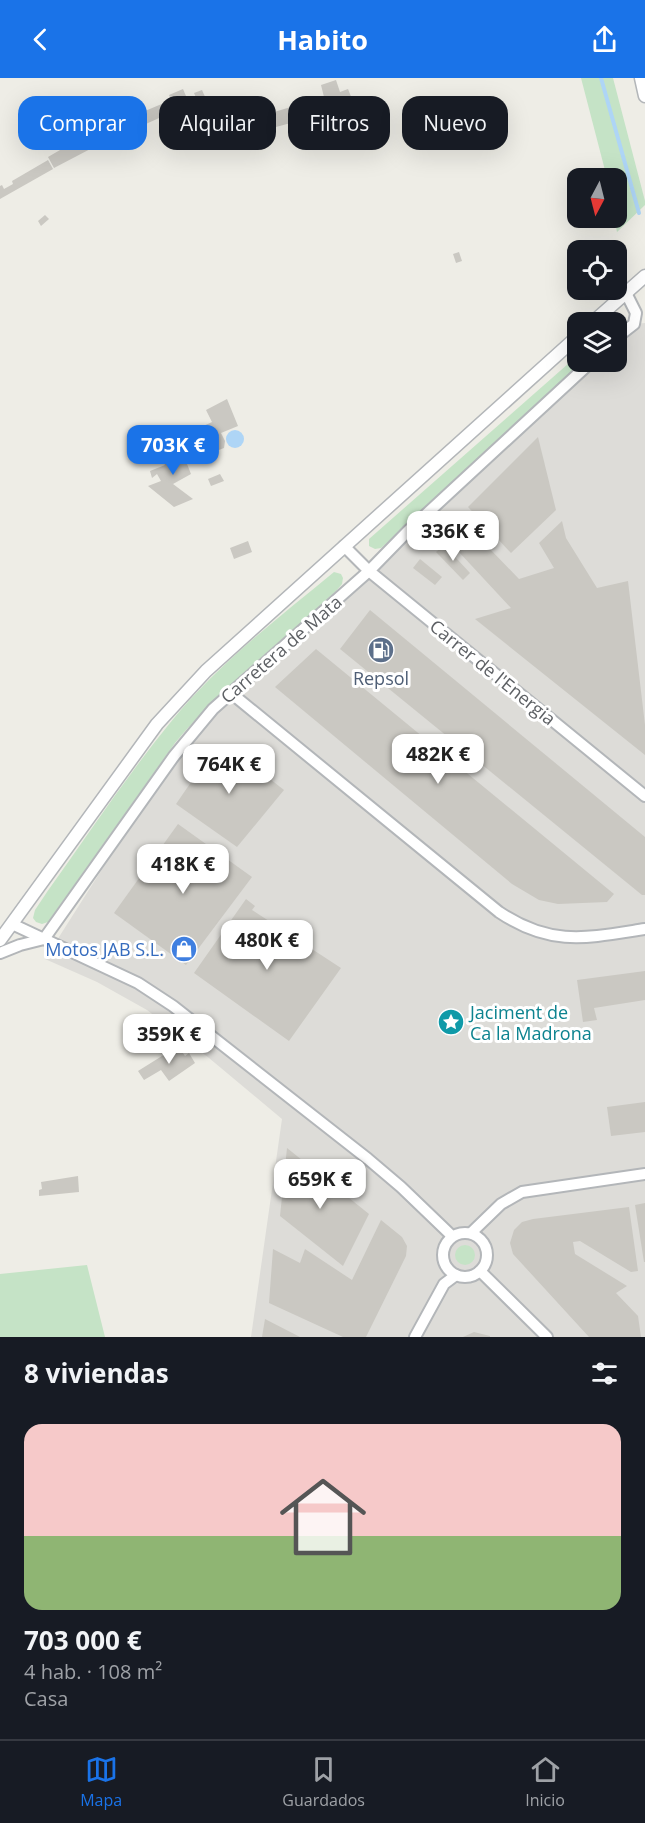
<!DOCTYPE html>
<html lang="es">
<head>
<meta charset="utf-8">
<style>
  body { margin:0; font-family:"Open Sans",sans-serif; background:#242831; color:#f1f3f6; height:100vh; display:flex; flex-direction:column; font-size:22px; white-space:nowrap }
  * { box-sizing:border-box; margin:0 }
  p { font-size:20px; color:#9ea1a6 }
  .icon { flex:none; width:33px; height:33px; fill:none; stroke:currentColor; stroke-width:2; stroke-linecap:round; stroke-linejoin:round }
  .map { position:relative; height:1259px; overflow:hidden }
  .details { display:flex; flex-direction:column; background:#171b24; flex:1 }
  .details>* { flex:none }
  .guide { position:absolute; left:18px; top:18px; width:609px; height:54px; display:flex; gap:12px }
  .needle { width:39px; rotate:187deg }
  .buttons { position:absolute; left:567px; top:90px; display:grid; gap:12px }
  .buttons a { display:grid; place-items:center; width:60px; height:60px; border-radius:12px; background:#171b24; box-shadow:0 6px 24px #0002; font-size:30px }
  .price { position:absolute; translate:-50% -51px; padding:0 14px; border-radius:12px; background:#fff; color:#222; font-size:20px; line-height:39px; filter:drop-shadow(0 2px 3px #0008) }
  .price::after { content:''; position:absolute; left:50%; top:36px; width:18px; height:14px; margin-left:-9px; background:inherit; clip-path:polygon(0 0,100% 0,50% 100%) }
  .price.selected { background:#1a73e8; color:#fff }
  ul { padding:0; list-style:none }
  li { display:grid; align-content:center; gap:12px; height:318px; padding:0 24px }
  li+li { border-top:2px solid #363941 }
  li span { display:grid; place-items:center; height:186px; border-radius:18px; color:#555 }
  li>.icon { margin-inline-start:auto }
  span .icon { width:108px; height:108px; fill:#fffc; stroke-width:1 }
  li b { font-size:26px }
  h2 { display:flex; justify-content:space-between; align-items:center; height:72px; padding:0 24px; font-size:26px }
  .pill { padding:0 21px; border-radius:18px; background:#171b24; box-shadow:0 6px 24px #0002; font-size:21px; line-height:54px }
  .pill.selected { background:#1a73e8; color:#fff }
  header { display:flex; justify-content:space-between; align-items:center; height:78px; padding:0 24px; background:#1a73e8; color:#fff; font-size:27px; font-weight:700 }
  .tab-bar { display:flex; justify-content:space-around; align-items:center; height:84px; border-top:2px solid #363941; background:#171b24; font-size:16px; color:#9ea1a6 }
  .tab-bar a { display:grid; justify-items:center; gap:3px }
  .tab-bar .selected { color:#1a73e8 }
  .map>svg:first-child { display:block }
  .industrial { fill:#dddcd8 }
  .green { fill:#c5e3c6 }
  .water { fill:#aed5f6 }
  .lines { fill:none; stroke-linecap:round; stroke-linejoin:round }
  .stream { stroke:#aed5f6; stroke-width:4 }
  .building { fill:#cac8c2 }
  .minor-casing { stroke:#b3b6b9; stroke-width:14 }
  .tertiary-casing { stroke:#b3b6b9; stroke-width:15 }
  .minor { stroke:#fff; stroke-width:10 }
  .tertiary { stroke:#fff; stroke-width:12 }
  .labels { text-anchor:middle; dominant-baseline:central; stroke-width:6; stroke-linejoin:round; paint-order:stroke }
  .street-label { font-size:18px; fill:#5e6165; stroke:#fff }
  .service-label { font-size:18px; fill:#4e5e75; stroke:#fff }
  .shop-label { font-size:18px; fill:#366cbe; stroke:#fff; text-anchor:end }
  .culture-label { font-size:18px; fill:#0d838f; stroke:#fff; text-anchor:start }
</style>
</head>
<body>
<header><svg class="icon" aria-label="back" viewBox="0 0 24 24"><path d="M15 5l-7 7 7 7"/></svg>Habito<svg class="icon" aria-label="share" viewBox="0 0 24 24"><path d="M12 15V3M7 8l5-5 5 5M5 13v7h14v-7"/></svg></header>
<div class="map">
<svg width="645" height="1259" viewBox="0 0 645 1259">
  <rect width="100%" height="100%" fill="#eeede6"/>
  <polygon class="industrial" points="645,245 645,1259 251,1259 282,1041 209,980 147,932 97,904 45,881 174,678 213,631 591,284 616,284 617,260 634,246"/>
  <g class="green">
    <polygon points="581,0 613,0 645,123 645,127 617,154 614,140 616,140 616,100 607,100"/>
    <polygon points="577,278 578,284 586,284 464,396 381,470 375,471 369,468 369,461"/>
    <path d="M334 494 341 496 343 500 342 506 336 513C282 564 222 608 175 665L48 844 42 846 36 844 33 840 35 832 47 814C87 758 126 699 170 645 217 587 277 541 334 494Z"/>
    <circle cx="465" cy="1177" r="10"/>
    <polygon points="87,1187 105,1259 0,1259 0,1196"/>
  </g>
  <g class="water">
    <path d="M115 38C133 39 133 56 116 59L110 47 107 48 110 41Z"/>
    <polygon points="259,38 264,53 261,57 254,58 248,50 248,44 253,40"/>
    <circle cx="235" cy="361" r="9"/>
  </g>
  <g class="lines">
    <polyline class="stream" points="601,0 639,135"/>
  </g>
  <g class="building">
    <polygon points="336,2 340,14 348,11 354,26 328,35 321,7"/>
    <polygon points="183,11 192,32 182,38 179,31 137,50 131,39 171,22 169,17"/>
    <polygon points="202,12 206,21 198,24 194,15"/>
    <polygon points="294,28 298,43 265,52 261,38"/>
    <polygon points="321,39 323,43 308,47 307,42"/>
    <polygon points="110,47 117,61 100,68 94,55"/>
    <polygon points="246,47 249,56 240,59 237,49"/>
    <polygon points="91,54 93,59 90,61 93,67 95,66 96,68 54,90 48,79"/>
    <polygon points="48,82 53,91 0,121 0,108 2,107 4,111 13,106 12,103"/>
    <polygon points="45,137 49,141 41,148 38,143"/>
    <polygon points="459,174 462,183 456,185 453,176"/>
    <polygon points="227,321 238,348 221,355 225,363 224,370 206,377 194,358 199,355 197,351 212,344 206,332"/>
    <polygon points="538,359 556,432 511,475 468,429"/>
    <polygon points="188,367 196,383 187,386 191,396 173,406 193,421 174,429 148,408 161,403 157,396 152,400 150,393 165,387 161,380"/>
    <polygon points="220,396 224,403 211,408 208,401"/>
    <polygon points="462,442 519,501 554,490 539,465 562,443 566,460 597,510 628,503 645,647 645,677 475,541 511,530 445,459"/>
    <polygon points="248,463 252,474 234,481 230,470"/>
    <polygon points="444,467 470,495 463,502 436,474"/>
    <polygon points="420,481 442,499 435,507 413,490"/>
    <polygon points="370,532 645,759 645,817 642,817 340,571"/>
    <polygon points="316,571 614,816 607,824 558,826 539,822 512,806 275,609"/>
    <polygon points="221,666 228,668 284,712 237,769 176,726 216,668"/>
    <polygon points="178,746 252,799 186,887 114,835"/>
    <polygon points="246,821 255,828 252,832 341,890 289,963 194,895"/>
    <polygon points="645,893 645,922 594,930 597,942 583,944 577,902"/>
    <polygon points="178,968 185,978 189,975 195,985 169,1003 161,992 144,1002 138,993"/>
    <polygon points="645,1024 645,1054 611,1058 607,1029"/>
    <polygon points="287,1070 369,1136 343,1188 280,1138"/>
    <polygon points="78,1098 79,1114 39,1118 39,1112 42,1111 41,1104"/>
    <polygon points="645,1125 645,1184 644,1184 635,1127"/>
    <polygon points="629,1129 638,1193 631,1194 580,1163 573,1164 575,1176 627,1208 616,1215 638,1238 641,1259 589,1259 513,1176 510,1165 514,1152 522,1144 533,1141"/>
    <polygon points="381,1142 402,1159 407,1168 406,1178 366,1259 343,1259 269,1225 273,1171 300,1185 305,1171 352,1202"/>
    <polygon points="265,1241 300,1259 262,1259"/>
    <polygon points="474,1254 490,1258 490,1259 463,1259"/>
  </g>
  <g class="lines">
    <defs>
      <g id="minor">
        <polyline points="616,260 634,246 636,235 626,215"/>
        <polyline points="344,468 369,493 645,718"/>
        <path d="M231 615 499 834C551 869 587 860 645 851"/>
        <polyline points="12,846 138,905 173,928 368,1081 401,1109 452,1158"/>
        <polyline points="0,875 20,867 44,861 174,678 213,631 369,493 408,453 591,284"/>
        <circle cx="465" cy="1177" r="22"/>
        <polyline points="471,1155 501,1126 522,1114 645,1096"/>
        <polyline points="480,1193 547,1259"/>
        <polyline points="415,1259 444,1206 456,1197"/>
      </g>
      <g id="tertiary">
        <polyline points="641,0 645,18"/>
        <polyline points="593,244 645,198"/>
        <polyline points="0,862 157,646 206,593 578,258"/>
      </g>
    </defs>
    <use href="#minor" class="minor-casing"/>
    <use href="#tertiary" class="tertiary-casing"/>
    <use href="#minor" class="minor"/>
    <use href="#tertiary" class="tertiary"/>
  </g>
  <defs>
    <symbol id="fuel-disc" viewBox="-11 -11 22 22"><circle r="9.5" fill="#5c6f8a" stroke="#fff"/><path d="M-5.5-6h7V0h2V4h1.3V-2.5L3-4.5l.8-.8L6-3V5H2.5V1h-1V6h-7ZM-4.2-4.7v3.2H.2V-4.7Z" fill="#fff"/></symbol>
    <symbol id="shop-disc" viewBox="-11 -11 22 22"><circle r="9.5" fill="#3f7fe0" stroke="#fff"/><path d="M-5-2.5h2.3a2.7 3.5 0 0 1 5.4 0H5L5.5 6h-11ZM-1.5-2.5h3a1.5 2.3 0 0 0-3 0Z" fill="#fff"/></symbol>
    <symbol id="sight-disc" viewBox="-11 -11 22 22"><circle r="9.5" fill="#0f9aa8" stroke="#fff"/><path d="M0-6L1.8-2.2L6-1.7L2.9 1.2L3.7 5.4L0 3.3L-3.7 5.4L-2.9 1.2L-6-1.7L-1.8-2.2Z" fill="#fff"/></symbol>
  </defs>
  <g fill-rule="evenodd">
    <use href="#fuel-disc" x="366" y="557" width="30" height="30"/>
    <use href="#shop-disc" x="169" y="856" width="30" height="30"/>
    <use href="#sight-disc" x="436" y="929" width="30" height="30"/>
  </g>
  <g class="labels">
    <g class="street-label">
      <text transform="translate(281 571) rotate(-41)">Carretera de Mata</text>
      <text transform="translate(493 594) rotate(39)">Carrer de l'Energia</text>
    </g>
    <g class="service-label">
      <text x="381" y="600">Repsol</text>
    </g>
    <g class="shop-label">
      <text x="164" y="871">Motos JAB S.L.</text>
    </g>
    <g class="culture-label">
      <text x="470" y="934">Jaciment de<tspan x="470" dy="21">Ca la Madrona</tspan></text>
    </g>
  </g>
</svg>
<div class="buttons">
<a><svg class="needle" viewBox="-14 -14 28 28"><path d="M0-13l5 13h-10z" fill="#e53935"/><path d="M0 13l5-13h-10z" fill="#9ea1a6"/></svg></a>
<a><svg class="icon" aria-label="locate" viewBox="0 0 24 24"><circle cx="12" cy="12" r="6"/><path d="M12 2v4M12 18v4M2 12h4M18 12h4"/></svg></a>
<a><svg class="icon" aria-label="layers" viewBox="0 0 24 24"><path d="M12 4l9 5-9 5-9-5zM3 14l9 5 9-5"/></svg></a>
</div>
<b class="price selected" style="left:173px;top:398px">703K €</b>
<b class="price" style="left:453px;top:484px">336K €</b>
<b class="price" style="left:438px;top:707px">482K €</b>
<b class="price" style="left:229px;top:717px">764K €</b>
<b class="price" style="left:183px;top:817px">418K €</b>
<b class="price" style="left:267px;top:893px">480K €</b>
<b class="price" style="left:169px;top:987px">359K €</b>
<b class="price" style="left:320px;top:1132px">659K €</b>
<div class="guide">
<a class="pill selected">Comprar</a>
<a class="pill">Alquilar</a>
<a class="pill">Filtros</a>
<a class="pill">Nuevo</a>
</div>
</div>
<section class="details">
<h2>8 viviendas<svg class="icon" aria-label="filters" viewBox="0 0 24 24"><path d="M4 7h16M4 17h16"/><circle cx="9" cy="7" r="2"/><circle cx="15" cy="17" r="2"/></svg></h2>
<ul>
<li><span style="background:linear-gradient(#f6c9c9 60%,#8fb573 0)"><svg class="icon" aria-label="home" viewBox="0 0 24 24"><path d="M3 11l9-7 9 7M6 9v11h12V9"/></svg></span><div><b>703 000 €</b><p>4 hab. · 108 m²</p><p>Casa</p></div></li>
</ul>
</section>
<nav class="tab-bar">
<a class="selected"><svg class="icon" aria-label="map" viewBox="0 0 24 24"><path d="M3 6l6-2 6 2 6-2v14l-6 2-6-2-6 2zM9 4v14M15 6v14"/></svg>Mapa</a>
<a><svg class="icon" aria-label="saved" viewBox="0 0 24 24"><path d="M7 4h10v16l-5-4-5 4z"/></svg>Guardados</a>
<a><svg class="icon" aria-label="home" viewBox="0 0 24 24"><path d="M3 11l9-7 9 7M6 9v11h12V9"/></svg>Inicio</a>
</nav>
</body>
</html>
